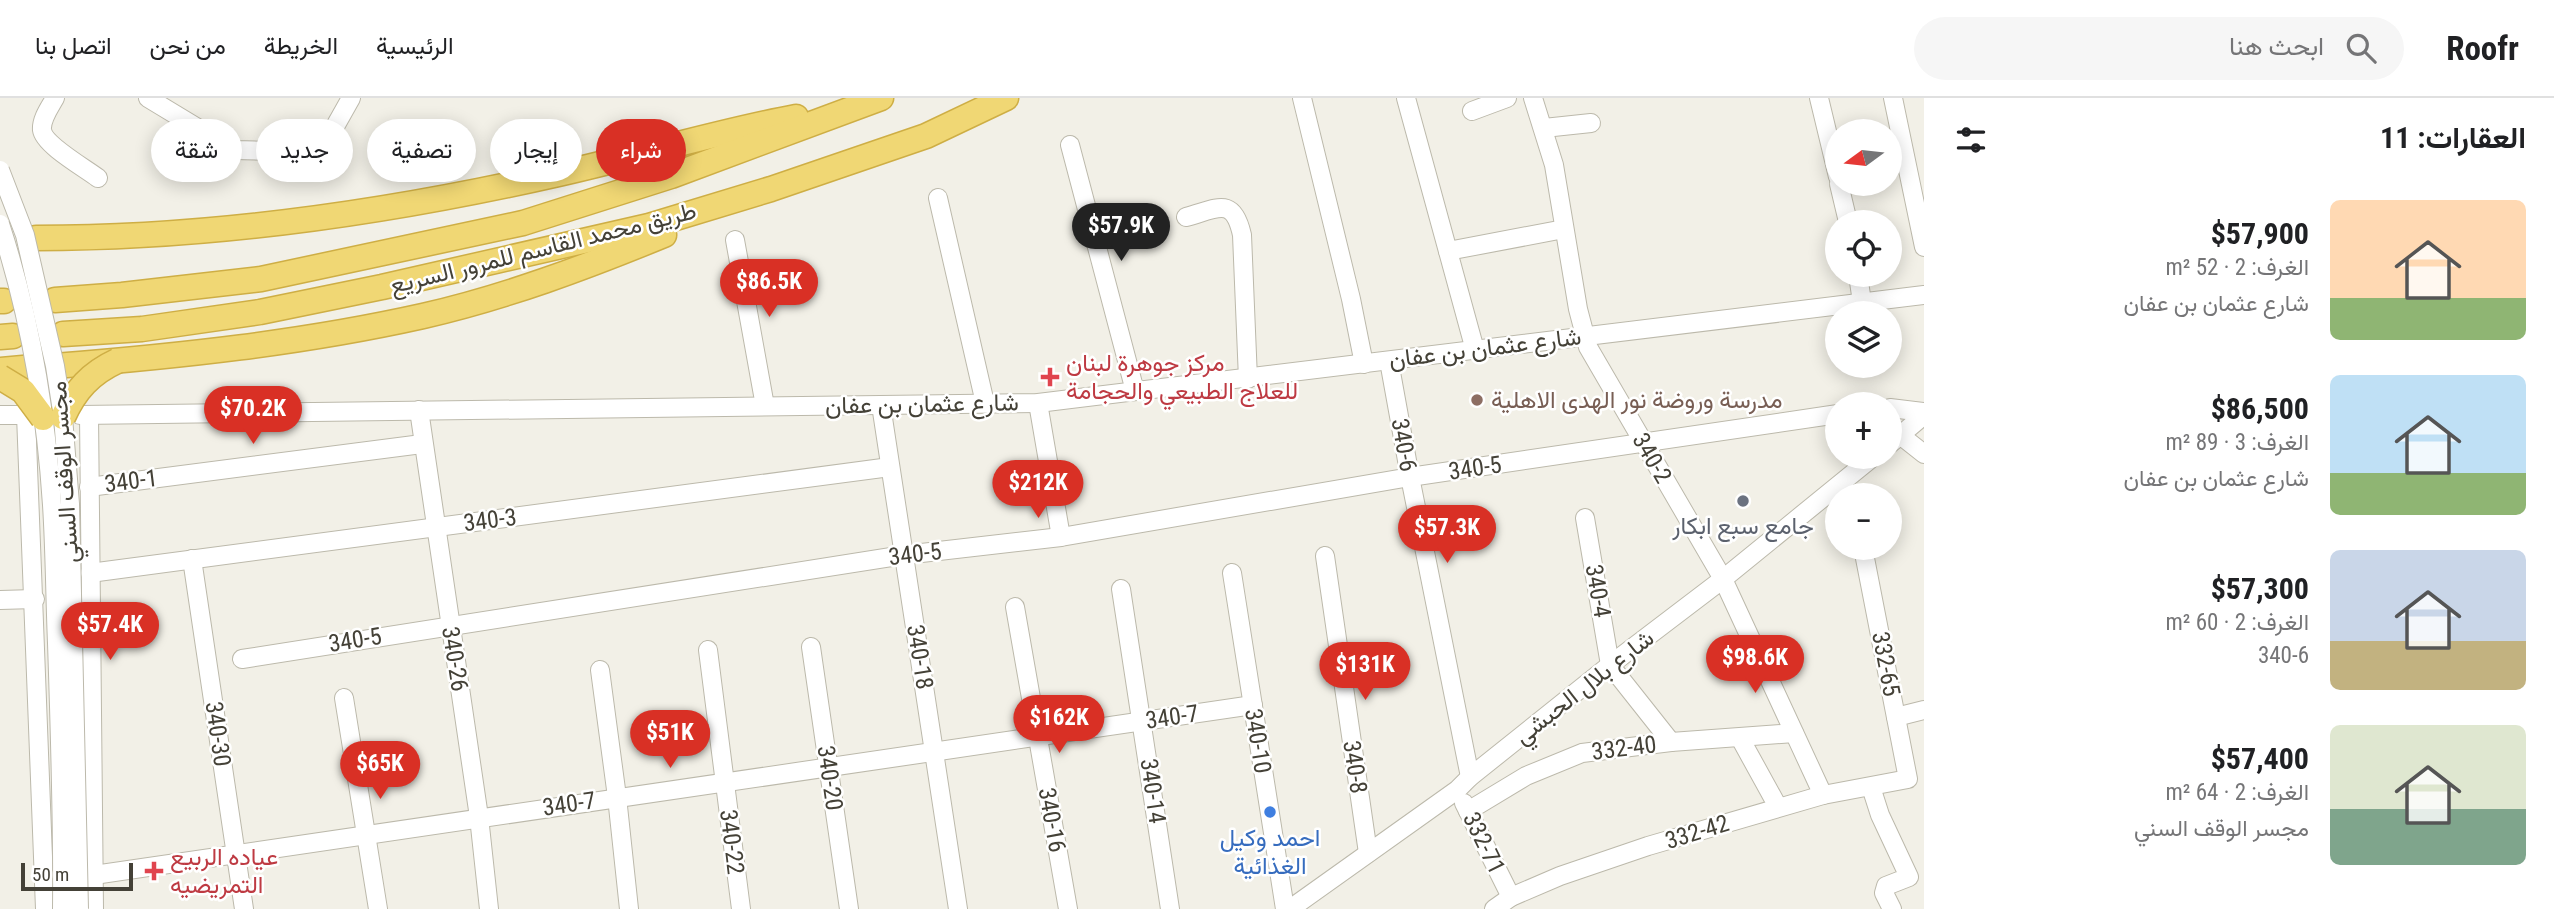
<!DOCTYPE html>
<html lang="ar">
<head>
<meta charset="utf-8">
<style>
  body { margin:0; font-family:"Roboto Condensed",Vazirmatn,sans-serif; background:#f6f6f6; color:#202124; direction:rtl; height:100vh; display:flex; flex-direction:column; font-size:26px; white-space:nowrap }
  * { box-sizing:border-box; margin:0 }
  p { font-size:23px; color:#757577 }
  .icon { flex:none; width:38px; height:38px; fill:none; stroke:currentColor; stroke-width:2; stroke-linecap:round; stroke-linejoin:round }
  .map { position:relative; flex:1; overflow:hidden; direction:ltr }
  .panel { display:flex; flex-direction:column; background:#fff; width:630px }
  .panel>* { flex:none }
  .hud { position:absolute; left:21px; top:21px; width:665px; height:63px; direction:rtl; display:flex; gap:14px }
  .needle { width:46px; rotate:255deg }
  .controls { position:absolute; left:1825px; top:21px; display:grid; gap:14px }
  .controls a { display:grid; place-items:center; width:77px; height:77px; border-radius:50%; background:#fff; box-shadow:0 4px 18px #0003; font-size:35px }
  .scale { position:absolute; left:21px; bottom:18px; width:112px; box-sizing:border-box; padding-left:7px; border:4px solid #444137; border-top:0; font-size:19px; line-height:24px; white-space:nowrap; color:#444137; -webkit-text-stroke:5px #fff; paint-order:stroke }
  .price { position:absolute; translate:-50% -60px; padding:0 16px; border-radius:24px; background:#d93025; color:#fff; font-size:23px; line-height:46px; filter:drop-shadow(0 2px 4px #0008) }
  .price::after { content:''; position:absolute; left:50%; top:42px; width:21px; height:16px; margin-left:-10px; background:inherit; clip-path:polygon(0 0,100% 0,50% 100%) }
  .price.current { background:#222; color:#fff }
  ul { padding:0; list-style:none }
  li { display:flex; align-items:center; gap:21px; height:175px; padding:0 28px }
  li span { display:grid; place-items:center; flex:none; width:196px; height:140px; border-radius:10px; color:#555 }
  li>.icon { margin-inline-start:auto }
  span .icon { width:84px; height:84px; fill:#fffc; stroke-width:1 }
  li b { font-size:30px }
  h2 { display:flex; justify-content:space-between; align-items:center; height:84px; padding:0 28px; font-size:30px }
  .tag { padding:0 24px; border-radius:32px; background:#fff; box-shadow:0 4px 18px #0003; font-size:24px; line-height:63px }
  .tag.current { background:#d93025; color:#fff }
  header { display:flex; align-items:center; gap:42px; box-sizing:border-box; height:98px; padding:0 35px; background:#fff; border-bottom:2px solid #e0e0e0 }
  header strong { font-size:33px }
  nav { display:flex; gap:38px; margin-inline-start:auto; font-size:24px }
  .search { width:490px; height:63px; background:#f6f6f6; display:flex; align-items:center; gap:18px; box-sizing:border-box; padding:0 24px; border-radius:38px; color:#757577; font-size:26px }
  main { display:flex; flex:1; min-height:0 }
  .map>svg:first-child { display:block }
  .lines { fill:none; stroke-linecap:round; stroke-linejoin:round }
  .minor-casing { stroke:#bcb9ab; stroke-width:20 }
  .highway-casing { stroke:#ceae45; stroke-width:27 }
  .minor { stroke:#fff; stroke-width:18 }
  .highway { stroke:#f0d774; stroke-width:24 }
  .minor-bridge-casing { stroke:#bcb9ab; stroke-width:20; stroke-linecap:butt }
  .highway-bridge-casing { stroke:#ceae45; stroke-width:27; stroke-linecap:butt }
  .minor-bridge { stroke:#fff; stroke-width:18 }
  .highway-bridge { stroke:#f0d774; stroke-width:24 }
  .health-dot { fill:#e0444e; stroke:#fff; stroke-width:2.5 }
  .education-dot { fill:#8d6e63; stroke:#fff; stroke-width:2.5 }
  .worship-dot { fill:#6b7280; stroke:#fff; stroke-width:2.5 }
  .shop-dot { fill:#3f7fe0; stroke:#fff; stroke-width:2.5 }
  .labels { text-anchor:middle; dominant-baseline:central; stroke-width:5; stroke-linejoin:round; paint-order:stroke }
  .street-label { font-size:24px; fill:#444137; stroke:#fff }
  .health-label { font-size:24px; fill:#be3a42; stroke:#fff; text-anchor:start }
  .education-label { font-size:24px; fill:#785e54; stroke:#fff; text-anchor:start }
  .worship-label { font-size:24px; fill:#5b616d; stroke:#fff }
  .shop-label { font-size:24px; fill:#366cbe; stroke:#fff }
</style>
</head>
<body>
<header>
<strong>Roofr</strong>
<div class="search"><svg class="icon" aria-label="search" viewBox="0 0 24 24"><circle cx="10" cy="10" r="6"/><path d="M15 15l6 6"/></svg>ابحث هنا</div>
<nav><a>الرئيسية</a><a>الخريطة</a><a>من نحن</a><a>اتصل بنا</a></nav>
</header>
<main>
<section class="panel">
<h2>العقارات: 11<svg class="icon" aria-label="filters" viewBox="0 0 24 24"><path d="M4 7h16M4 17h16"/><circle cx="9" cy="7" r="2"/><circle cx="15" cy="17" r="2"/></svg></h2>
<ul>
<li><span style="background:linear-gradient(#ffd9b3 70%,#8fb573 0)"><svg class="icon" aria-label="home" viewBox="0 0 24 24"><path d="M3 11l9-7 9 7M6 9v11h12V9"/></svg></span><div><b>$57,900</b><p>الغرف: 2 · 52 m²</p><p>شارع عثمان بن عفان</p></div></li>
<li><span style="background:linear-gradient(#bfe0f5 70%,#8fb573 0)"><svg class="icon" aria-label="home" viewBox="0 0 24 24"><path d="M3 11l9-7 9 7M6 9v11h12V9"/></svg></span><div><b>$86,500</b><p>الغرف: 3 · 89 m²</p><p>شارع عثمان بن عفان</p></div></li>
<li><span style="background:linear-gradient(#c9d6e8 65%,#c2b280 0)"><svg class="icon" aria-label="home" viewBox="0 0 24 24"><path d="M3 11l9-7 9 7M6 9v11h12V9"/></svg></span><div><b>$57,300</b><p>الغرف: 2 · 60 m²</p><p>340-6</p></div></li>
<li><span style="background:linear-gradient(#dfe7d0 60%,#7fa58c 0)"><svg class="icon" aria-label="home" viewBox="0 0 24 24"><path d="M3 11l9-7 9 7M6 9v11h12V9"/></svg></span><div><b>$57,400</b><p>الغرف: 2 · 64 m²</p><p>مجسر الوقف السني</p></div></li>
</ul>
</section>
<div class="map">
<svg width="1924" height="811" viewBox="0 0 1924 811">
  <rect width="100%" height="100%" fill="#f2f0e7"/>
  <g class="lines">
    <defs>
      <g id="minor">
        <path d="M55 0C50 9 41 21 42 32 44 47 85 70 98 80"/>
        <polyline points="148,0 234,52 307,54 324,48 351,0"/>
        <polyline points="1302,0 1351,201 1364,266"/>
        <polyline points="1406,0 1475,252"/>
        <polyline points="1533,0 1554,67 1578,211 1588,249 1723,481 1823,697"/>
        <polyline points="1819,0 1838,79"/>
        <polyline points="1893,0 1924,149"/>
        <polyline points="1472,13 1507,0"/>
        <polyline points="1544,30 1591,25"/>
        <polyline points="1070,47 1135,293"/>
        <polyline points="1839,86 1848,124"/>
        <polyline points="938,100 985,305"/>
        <path d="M1186 119C1217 111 1233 97 1242 137L1248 281"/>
        <polyline points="735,142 765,308"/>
        <polyline points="1448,153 1564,131"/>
        <polyline points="1858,177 1862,204"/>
        <polyline points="1389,263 1410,379 1470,679"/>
        <polyline points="1038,305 1061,439"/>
        <polyline points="881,307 958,811"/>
        <polyline points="1890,310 1924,314"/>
        <polyline points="419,312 479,719 489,811"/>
        <polyline points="0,317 27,317"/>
        <polyline points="26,317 45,811"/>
        <polyline points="80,317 1038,305 1924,197"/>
        <polyline points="89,317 94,811"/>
        <polyline points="1900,337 1924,356"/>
        <polyline points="1890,346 1924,317"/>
        <polyline points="89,389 422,346"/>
        <polyline points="1585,420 1610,567 1671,644"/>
        <polyline points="1325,458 1368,755"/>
        <polyline points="192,461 244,811"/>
        <polyline points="90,475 890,369"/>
        <polyline points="1232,475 1285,811"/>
        <polyline points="1121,491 1170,811"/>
        <polyline points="0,502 35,501"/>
        <polyline points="1015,509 1068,811"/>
        <polyline points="811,549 849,811"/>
        <polyline points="708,552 741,811"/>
        <polyline points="242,561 904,457 1061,439 1410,379 1838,316"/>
        <polyline points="600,572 617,699 629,811"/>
        <polyline points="344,600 378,811"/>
        <polyline points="1896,619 1924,612"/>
        <polyline points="1740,640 1778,709"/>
        <polyline points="1871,689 1880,717 1909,779 1886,788 1884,795 1892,811"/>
        <polyline points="1464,705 1511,799"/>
        <polyline points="1468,713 1526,678 1582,655 1671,644 1794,635"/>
        <polyline points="94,777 1253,607"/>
        <polyline points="1290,811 1457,692 1470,679 1610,567 1723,481 1873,359"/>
        <polyline points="1494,811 1511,799 1560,778 1648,748 1823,697 1908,681 1863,450"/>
      </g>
      <g id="highway">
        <path d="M36 140C213 140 386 115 558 76 638 58 716 34 796 19"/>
        <polyline points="55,202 122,197 261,181 523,125 671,78 881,0"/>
        <polyline points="0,203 4,203"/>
        <polyline points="63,236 142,231 260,214 382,189 649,128 771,91 926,38 1006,0"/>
        <polyline points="0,239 13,238"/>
        <path d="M55 268C179 258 302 245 423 218 506 199 586 169 664 137"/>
        <polyline points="0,272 34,269"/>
      </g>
    </defs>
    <use href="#minor" class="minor-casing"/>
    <use href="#highway" class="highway-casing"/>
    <use href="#minor" class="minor"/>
    <use href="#highway" class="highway"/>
    <defs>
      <g id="minor-bridge">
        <polyline points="0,72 25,137 55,268 63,319 70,406 79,811"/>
        <path d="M0 126C29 215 46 313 52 407 55 453 55 499 57 545 60 634 63 722 62 811"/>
      </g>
      <g id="highway-bridge">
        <polyline points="0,279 23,293 43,320"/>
        <path d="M63 319C75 292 91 275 117 263"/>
      </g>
    </defs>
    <use href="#minor-bridge" class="minor-bridge-casing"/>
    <use href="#highway-bridge" class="highway-bridge-casing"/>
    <use href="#minor-bridge" class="minor-bridge"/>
    <use href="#highway-bridge" class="highway-bridge"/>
  </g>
  <g class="health-dot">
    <path d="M1046.5 268.5h7v7h7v7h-7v7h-7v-7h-7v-7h7z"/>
    <path d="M150.5 762.5h7v7h7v7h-7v7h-7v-7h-7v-7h7z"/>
  </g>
  <circle class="education-dot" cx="1477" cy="302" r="7"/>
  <circle class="worship-dot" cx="1743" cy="403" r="7"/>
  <circle class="shop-dot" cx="1270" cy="714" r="7"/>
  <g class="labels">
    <g class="street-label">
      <text transform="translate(543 150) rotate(-14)">طريق محمد القاسم للمرور السريع</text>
      <text transform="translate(1485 250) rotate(-7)">شارع عثمان بن عفان</text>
      <text transform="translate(922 306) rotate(-1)">شارع عثمان بن عفان</text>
      <text transform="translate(1404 347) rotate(80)">340-6</text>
      <text transform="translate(1652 360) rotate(60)">340-2</text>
      <text transform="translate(1475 370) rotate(-8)">340-5</text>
      <text transform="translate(64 374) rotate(-94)">مجسر الوقف السني</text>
      <text transform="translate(131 383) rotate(-7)">340-1</text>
      <text transform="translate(490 422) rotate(-7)">340-3</text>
      <text transform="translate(915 456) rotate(-7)">340-5</text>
      <text transform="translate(1598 493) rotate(80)">340-4</text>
      <text transform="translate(355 542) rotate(-9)">340-5</text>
      <text transform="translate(920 559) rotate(81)">340-18</text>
      <text transform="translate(455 561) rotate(81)">340-26</text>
      <text transform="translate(1886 566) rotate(79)">332-65</text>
      <text transform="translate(1584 589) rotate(-38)">شارع بلال الحبشي</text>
      <text transform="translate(1172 619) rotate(-8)">340-7</text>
      <text transform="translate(218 636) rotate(82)">340-30</text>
      <text transform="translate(1258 643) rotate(81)">340-10</text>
      <text transform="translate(1624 650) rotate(-7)">332-40</text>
      <text transform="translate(1355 669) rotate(82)">340-8</text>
      <text transform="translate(830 680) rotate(82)">340-20</text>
      <text transform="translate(1153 693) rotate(82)">340-14</text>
      <text transform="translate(569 706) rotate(-8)">340-7</text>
      <text transform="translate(1052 722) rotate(80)">340-16</text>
      <text transform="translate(1697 734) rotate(-17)">332-42</text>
      <text transform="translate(732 744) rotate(83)">340-22</text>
      <text transform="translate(1484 745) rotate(64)">332-71</text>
    </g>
    <g class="health-label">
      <text x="1066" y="265">مركز جوهرة لبنان<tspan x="1066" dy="28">للعلاج الطبيعي والحجامة</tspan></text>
      <text x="170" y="759">عياده الربيع<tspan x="170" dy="28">التمريضيه</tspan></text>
    </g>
    <g class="education-label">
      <text x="1491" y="302">مدرسة وروضة نور الهدى الاهلية</text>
    </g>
    <g class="worship-label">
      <text x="1743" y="428">جامع سبع ابكار</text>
    </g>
    <g class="shop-label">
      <text x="1270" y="740">احمد وكيل<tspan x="1270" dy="28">الغذائية</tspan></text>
    </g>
  </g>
</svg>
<div class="controls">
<a><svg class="needle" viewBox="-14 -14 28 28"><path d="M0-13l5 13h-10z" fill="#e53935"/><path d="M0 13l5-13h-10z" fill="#757577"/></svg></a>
<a><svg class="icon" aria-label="locate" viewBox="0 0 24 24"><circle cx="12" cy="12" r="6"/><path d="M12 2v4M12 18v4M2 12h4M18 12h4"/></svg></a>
<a><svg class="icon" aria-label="layers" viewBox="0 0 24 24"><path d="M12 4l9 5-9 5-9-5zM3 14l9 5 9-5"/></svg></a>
<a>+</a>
<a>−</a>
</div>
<div class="scale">50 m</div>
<b class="price current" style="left:1121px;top:165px">$57.9K</b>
<b class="price" style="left:769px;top:221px">$86.5K</b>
<b class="price" style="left:253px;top:348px">$70.2K</b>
<b class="price" style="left:1038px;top:422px">$212K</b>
<b class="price" style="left:1447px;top:467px">$57.3K</b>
<b class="price" style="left:110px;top:564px">$57.4K</b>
<b class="price" style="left:1755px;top:597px">$98.6K</b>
<b class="price" style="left:1365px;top:604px">$131K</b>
<b class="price" style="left:1059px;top:657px">$162K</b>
<b class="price" style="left:670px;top:672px">$51K</b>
<b class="price" style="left:380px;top:703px">$65K</b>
<div class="hud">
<a class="tag current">شراء</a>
<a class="tag">إيجار</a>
<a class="tag">تصفية</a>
<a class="tag">جديد</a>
<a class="tag">شقة</a>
</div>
</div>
</main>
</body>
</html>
